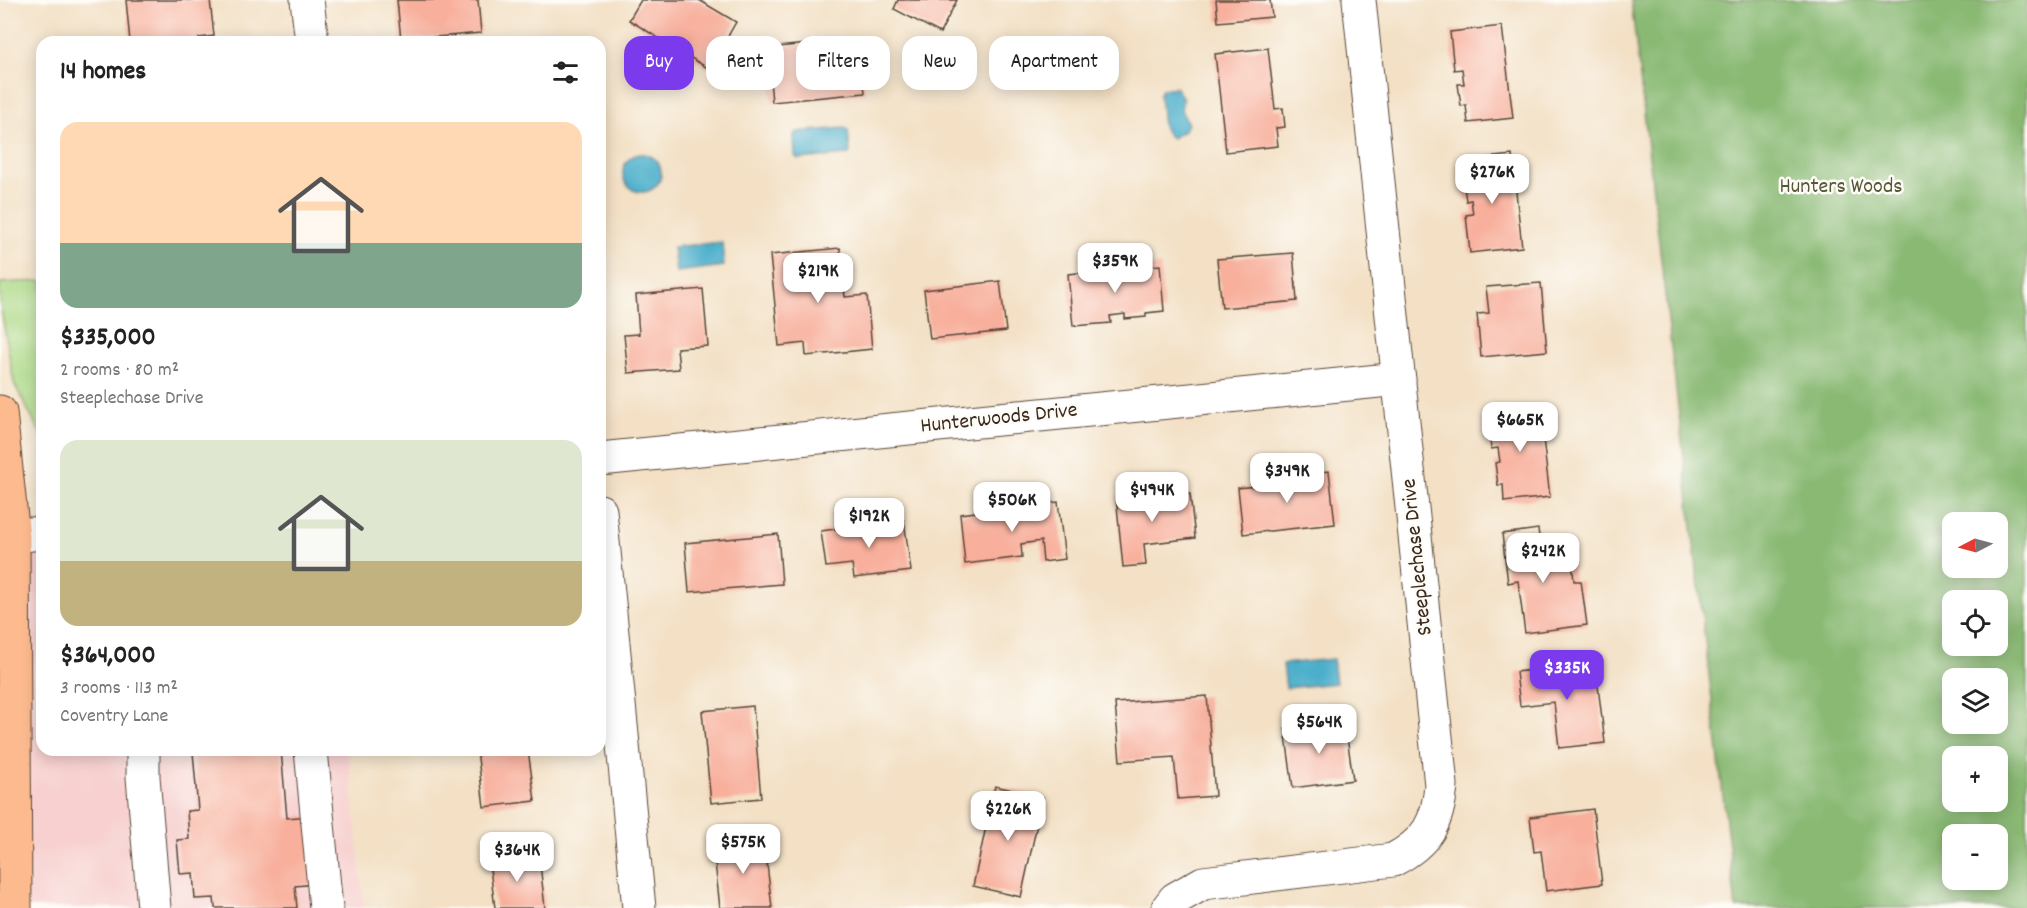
<!DOCTYPE html>
<html lang="en">
<head>
<meta charset="utf-8">
<style>
  body { margin:0; font-family:Dekko,sans-serif; background:#f2f2f2; color:#222; height:100vh; display:flex; flex-direction:column; font-size:22px; white-space:nowrap }
  * { box-sizing:border-box; margin:0 }
  p { font-size:20px; color:#767676 }
  .icon { flex:none; width:33px; height:33px; fill:none; stroke:currentColor; stroke-width:2; stroke-linecap:round; stroke-linejoin:round }
  .map { position:relative; flex:1; overflow:hidden }
  .sheet { position:absolute; left:36px; top:36px; width:570px; height:720px; display:flex; flex-direction:column; background:#fff; border-radius:18px; box-shadow:0 3px 15px #0003 }
  .sheet>* { flex:none }
  .hud { position:absolute; left:624px; top:36px; width:570px; height:54px; display:flex; gap:12px }
  .needle { width:39px; rotate:264deg }
  .controls { position:absolute; left:1942px; top:512px; display:grid; gap:12px }
  .controls a { display:grid; place-items:center; width:66px; height:66px; border-radius:12px; background:#fff; box-shadow:0 3px 15px #0003; font-size:30px }
  .price { position:absolute; translate:-50% -51px; padding:0 14px; border-radius:12px; background:#fff; color:#222; font-size:20px; line-height:39px; filter:drop-shadow(0 2px 3px #0008) }
  .price::after { content:''; position:absolute; left:50%; top:36px; width:18px; height:14px; margin-left:-9px; background:inherit; clip-path:polygon(0 0,100% 0,50% 100%) }
  .price.current { background:#7c3aed; color:#fff }
  ul { padding:0; list-style:none }
  li { display:grid; align-content:center; gap:12px; height:318px; padding:0 24px }
  li span { display:grid; place-items:center; height:186px; border-radius:18px; color:#555 }
  li>.icon { margin-inline-start:auto }
  span .icon { width:108px; height:108px; fill:#fffc; stroke-width:1 }
  li b { font-size:26px }
  h2 { display:flex; justify-content:space-between; align-items:center; height:72px; padding:0 24px; font-size:26px }
  .tag { padding:0 21px; border-radius:18px; background:#fff; box-shadow:0 3px 15px #0003; font-size:21px; line-height:54px }
  .tag.current { background:#7c3aed; color:#fff }
  .map>svg:first-child { display:block }
  .built { fill:#f7d0cf }
  .green { fill:#acd986; stroke:#748252; stroke-width:1.5 }
  .forest { fill:#89b973; stroke:#627248; stroke-width:1.5; fill-rule:evenodd }
  .water { fill:#4cafcb; stroke:#446c74; stroke-width:1.5 }
  .building { fill:#f8af9b }
  .lines { fill:none; stroke-linecap:round; stroke-linejoin:round }
  .minor-casing { stroke:#574537; stroke-width:35 }
  .major-casing { stroke:#574537; stroke-width:35 }
  .minor { stroke:#fff; stroke-width:33 }
  .major { stroke:#fcba8e; stroke-width:33 }
  .labels { text-anchor:middle; dominant-baseline:central; stroke-width:5; stroke-linejoin:round; paint-order:stroke }
  .park-label { font-size:22px; fill:#575638; stroke:#fdfcf7 }
  .street-label { font-size:22px; fill:#3b2a1e; stroke:#fdfcf7 }
</style>
</head>
<body>
<div class="map">
<svg width="2027" height="908" viewBox="0 0 2027 908">
  <rect width="100%" height="100%" fill="#fdfcf7"/>
  <filter id="ink" filterUnits="userSpaceOnUse"><feTurbulence type="fractalNoise" baseFrequency=".0167" numOctaves="2"/><feDisplacementMap in="SourceGraphic" scale="12" xChannelSelector="R" yChannelSelector="G"/><feConvolveMatrix kernelMatrix="1 2 1 2 8 2 1 2 1" color-interpolation-filters="sRGB"/></filter>
  <filter id="wash" filterUnits="userSpaceOnUse"><feTurbulence type="fractalNoise" baseFrequency=".008" numOctaves="4" result="noise"/><feDisplacementMap in="SourceGraphic" scale="24" xChannelSelector="R" yChannelSelector="G"/><feGaussianBlur stdDeviation="1.35" result="paint"/><feColorMatrix in="noise" values="0 0 0 0 0 0 0 0 0 0 0 0 0 0 0 0 0 1.4 0 .05"/><feComposite in="paint" operator="in"/></filter>
  <g filter="url(#wash)">
    <rect width="100%" height="100%" fill="#f3e0c5"/>
    <polygon class="built" points="42,545 42,750 348,750 364,908 27,908 27,547"/>
    <polygon class="green" points="42,281 42,437 14,383 0,304 0,283"/>
    <path class="forest" d="M1631 0H2027V908H1736ZM1953 522H1998V567H1953ZM1953 600H1998V645H1953ZM1953 678H1998V723H1953ZM1953 756H1998V801H1953ZM1953 834H1998V879H1953Z"/>
    <g class="water">
      <path d="M1175 87 1183 98 1181 110 1188 124 1184 131 1172 138C1157 128 1165 111 1159 96L1162 89Z"/>
      <polygon points="844,128 848,130 850,151 848,155 798,159 795,156 794,135 797,132"/>
      <circle cx="642" cy="173" r="19"/>
      <polygon points="722,242 724,266 676,272 673,247"/>
      <polygon points="1333,659 1336,683 1286,688 1283,664"/>
    </g>
    <g id="blocks">
      <g class="building">
        <polygon points="126,0 210,0 214,36 199,38 199,42 130,42"/>
        <polygon points="397,0 478,0 481,33 401,40"/>
        <polygon points="641,0 699,0 736,22 709,69 629,20"/>
        <polygon points="898,0 957,0 940,33 894,9"/>
        <polygon points="1216,0 1270,0 1272,17 1218,22"/>
        <polygon points="1502,26 1513,118 1468,123 1466,105 1461,106 1458,84 1464,84 1462,69 1454,70 1450,32"/>
        <polygon points="859,39 865,93 772,102 767,48"/>
        <polygon points="1268,48 1275,109 1283,108 1285,127 1276,128 1278,146 1226,152 1215,54"/>
        <polygon points="1512,155 1522,247 1470,253 1466,215 1473,214 1471,200 1466,201 1463,179 1468,178 1466,160"/>
        <polygon points="840,248 845,297 867,295 872,349 806,356 805,343 779,346 770,255"/>
        <polygon points="1293,253 1297,301 1222,308 1217,259"/>
        <polygon points="1160,265 1164,311 1146,313 1146,317 1125,319 1125,314 1110,316 1111,323 1073,326 1068,274"/>
        <polygon points="1000,281 1006,331 930,339 924,290"/>
        <polygon points="1541,283 1547,351 1481,357 1477,314 1489,313 1486,287"/>
        <polygon points="703,289 708,346 677,348 679,369 628,373 624,335 639,334 636,295"/>
        <polygon points="1539,405 1550,497 1504,502 1503,484 1498,485 1495,463 1500,462 1498,448 1491,449 1487,411"/>
        <polygon points="1329,471 1335,524 1243,534 1238,488 1256,486 1255,481 1277,479 1277,484 1292,483 1291,475"/>
        <polygon points="1145,494 1145,498 1190,494 1195,538 1144,544 1146,565 1123,567 1116,496"/>
        <polygon points="1058,502 1065,559 1043,562 1041,541 1021,544 1022,557 965,564 960,514"/>
        <polygon points="904,520 911,571 854,578 852,564 826,567 821,531"/>
        <polygon points="1538,529 1542,557 1571,553 1574,581 1581,581 1587,625 1525,633 1518,581 1508,583 1502,534"/>
        <polygon points="778,534 782,584 689,592 685,543"/>
        <polygon points="1595,662 1605,743 1559,748 1554,702 1520,706 1516,672"/>
        <polygon points="1207,696 1215,796 1178,799 1174,757 1120,761 1115,703"/>
        <polygon points="753,706 761,798 711,803 702,711"/>
        <polygon points="1345,722 1353,780 1293,788 1285,729"/>
        <polygon points="200,750 281,750 287,818 310,816 316,884 295,886 297,908 215,908 214,898 195,899 193,873 180,874 177,840 189,839 187,811 198,810 193,752"/>
        <polygon points="477,750 528,750 535,801 484,807"/>
        <polygon points="995,786 1043,797 1021,897 973,886"/>
        <polygon points="1593,809 1602,884 1546,891 1541,851 1534,852 1530,817"/>
        <polygon points="764,838 772,908 720,908 713,844"/>
        <polygon points="539,855 545,908 495,908 489,861"/>
      </g>
    </g>
  </g>
  <g filter="url(#ink)">
    <use href="#blocks" fill-opacity="0" stroke="#574537" stroke-width="1.5"/>
    <g class="lines">
      <defs>
        <g id="minor">
          <polyline points="307,0 312,42"/>
          <polyline points="600,459 1399,379"/>
          <polyline points="600,511 639,908"/>
          <polyline points="0,537 42,533"/>
          <polyline points="143,750 143,777 154,908"/>
          <polyline points="311,750 326,908"/>
          <path d="M1168 908 1175 899 1203 883 1393 860C1427 842 1438 823 1441 785L1359 0"/>
        </g>
        <polyline id="major" points="0,412 13,536 15,908"/>
      </defs>
      <use href="#minor" class="minor-casing"/>
      <use href="#major" class="major-casing"/>
      <use href="#minor" class="minor"/>
      <use href="#major" class="major"/>
    </g>
  </g>
  <g class="labels">
    <g class="park-label">
      <text x="1841" y="187">Hunters Woods</text>
    </g>
    <g class="street-label">
      <text transform="translate(999 419) rotate(-6)">Hunterwoods Drive</text>
      <text transform="translate(1418 557) rotate(-96)">Steeplechase Drive</text>
    </g>
  </g>
</svg>
<div class="controls">
<a><svg class="needle" viewBox="-14 -14 28 28"><path d="M0-13l5 13h-10z" fill="#e53935"/><path d="M0 13l5-13h-10z" fill="#767676"/></svg></a>
<a><svg class="icon" aria-label="locate" viewBox="0 0 24 24"><circle cx="12" cy="12" r="6"/><path d="M12 2v4M12 18v4M2 12h4M18 12h4"/></svg></a>
<a><svg class="icon" aria-label="layers" viewBox="0 0 24 24"><path d="M12 4l9 5-9 5-9-5zM3 14l9 5 9-5"/></svg></a>
<a>+</a>
<a>−</a>
</div>
<b class="price" style="left:1492px;top:205px">$276K</b>
<b class="price" style="left:1115px;top:294px">$359K</b>
<b class="price" style="left:818px;top:304px">$219K</b>
<b class="price" style="left:1520px;top:453px">$665K</b>
<b class="price" style="left:1287px;top:504px">$349K</b>
<b class="price" style="left:1152px;top:523px">$494K</b>
<b class="price" style="left:1012px;top:533px">$506K</b>
<b class="price" style="left:869px;top:549px">$192K</b>
<b class="price" style="left:1543px;top:584px">$242K</b>
<b class="price current" style="left:1567px;top:701px">$335K</b>
<b class="price" style="left:1319px;top:755px">$564K</b>
<b class="price" style="left:1008px;top:842px">$226K</b>
<b class="price" style="left:743px;top:875px">$575K</b>
<b class="price" style="left:517px;top:883px">$364K</b>
<div class="hud">
<a class="tag current">Buy</a>
<a class="tag">Rent</a>
<a class="tag">Filters</a>
<a class="tag">New</a>
<a class="tag">Apartment</a>
</div>
<section class="sheet">
<h2>14 homes<svg class="icon" aria-label="filters" viewBox="0 0 24 24"><path d="M4 7h16M4 17h16"/><circle cx="9" cy="7" r="2"/><circle cx="15" cy="17" r="2"/></svg></h2>
<ul>
<li><span style="background:linear-gradient(#ffd9b3 65%,#7fa58c 0)"><svg class="icon" aria-label="home" viewBox="0 0 24 24"><path d="M3 11l9-7 9 7M6 9v11h12V9"/></svg></span><div><b>$335,000</b><p>2 rooms · 80 m²</p><p>Steeplechase Drive</p></div></li>
<li><span style="background:linear-gradient(#dfe7d0 65%,#c2b280 0)"><svg class="icon" aria-label="home" viewBox="0 0 24 24"><path d="M3 11l9-7 9 7M6 9v11h12V9"/></svg></span><div><b>$364,000</b><p>3 rooms · 113 m²</p><p>Coventry Lane</p></div></li>
</ul>
</section>
</div>
</body>
</html>
